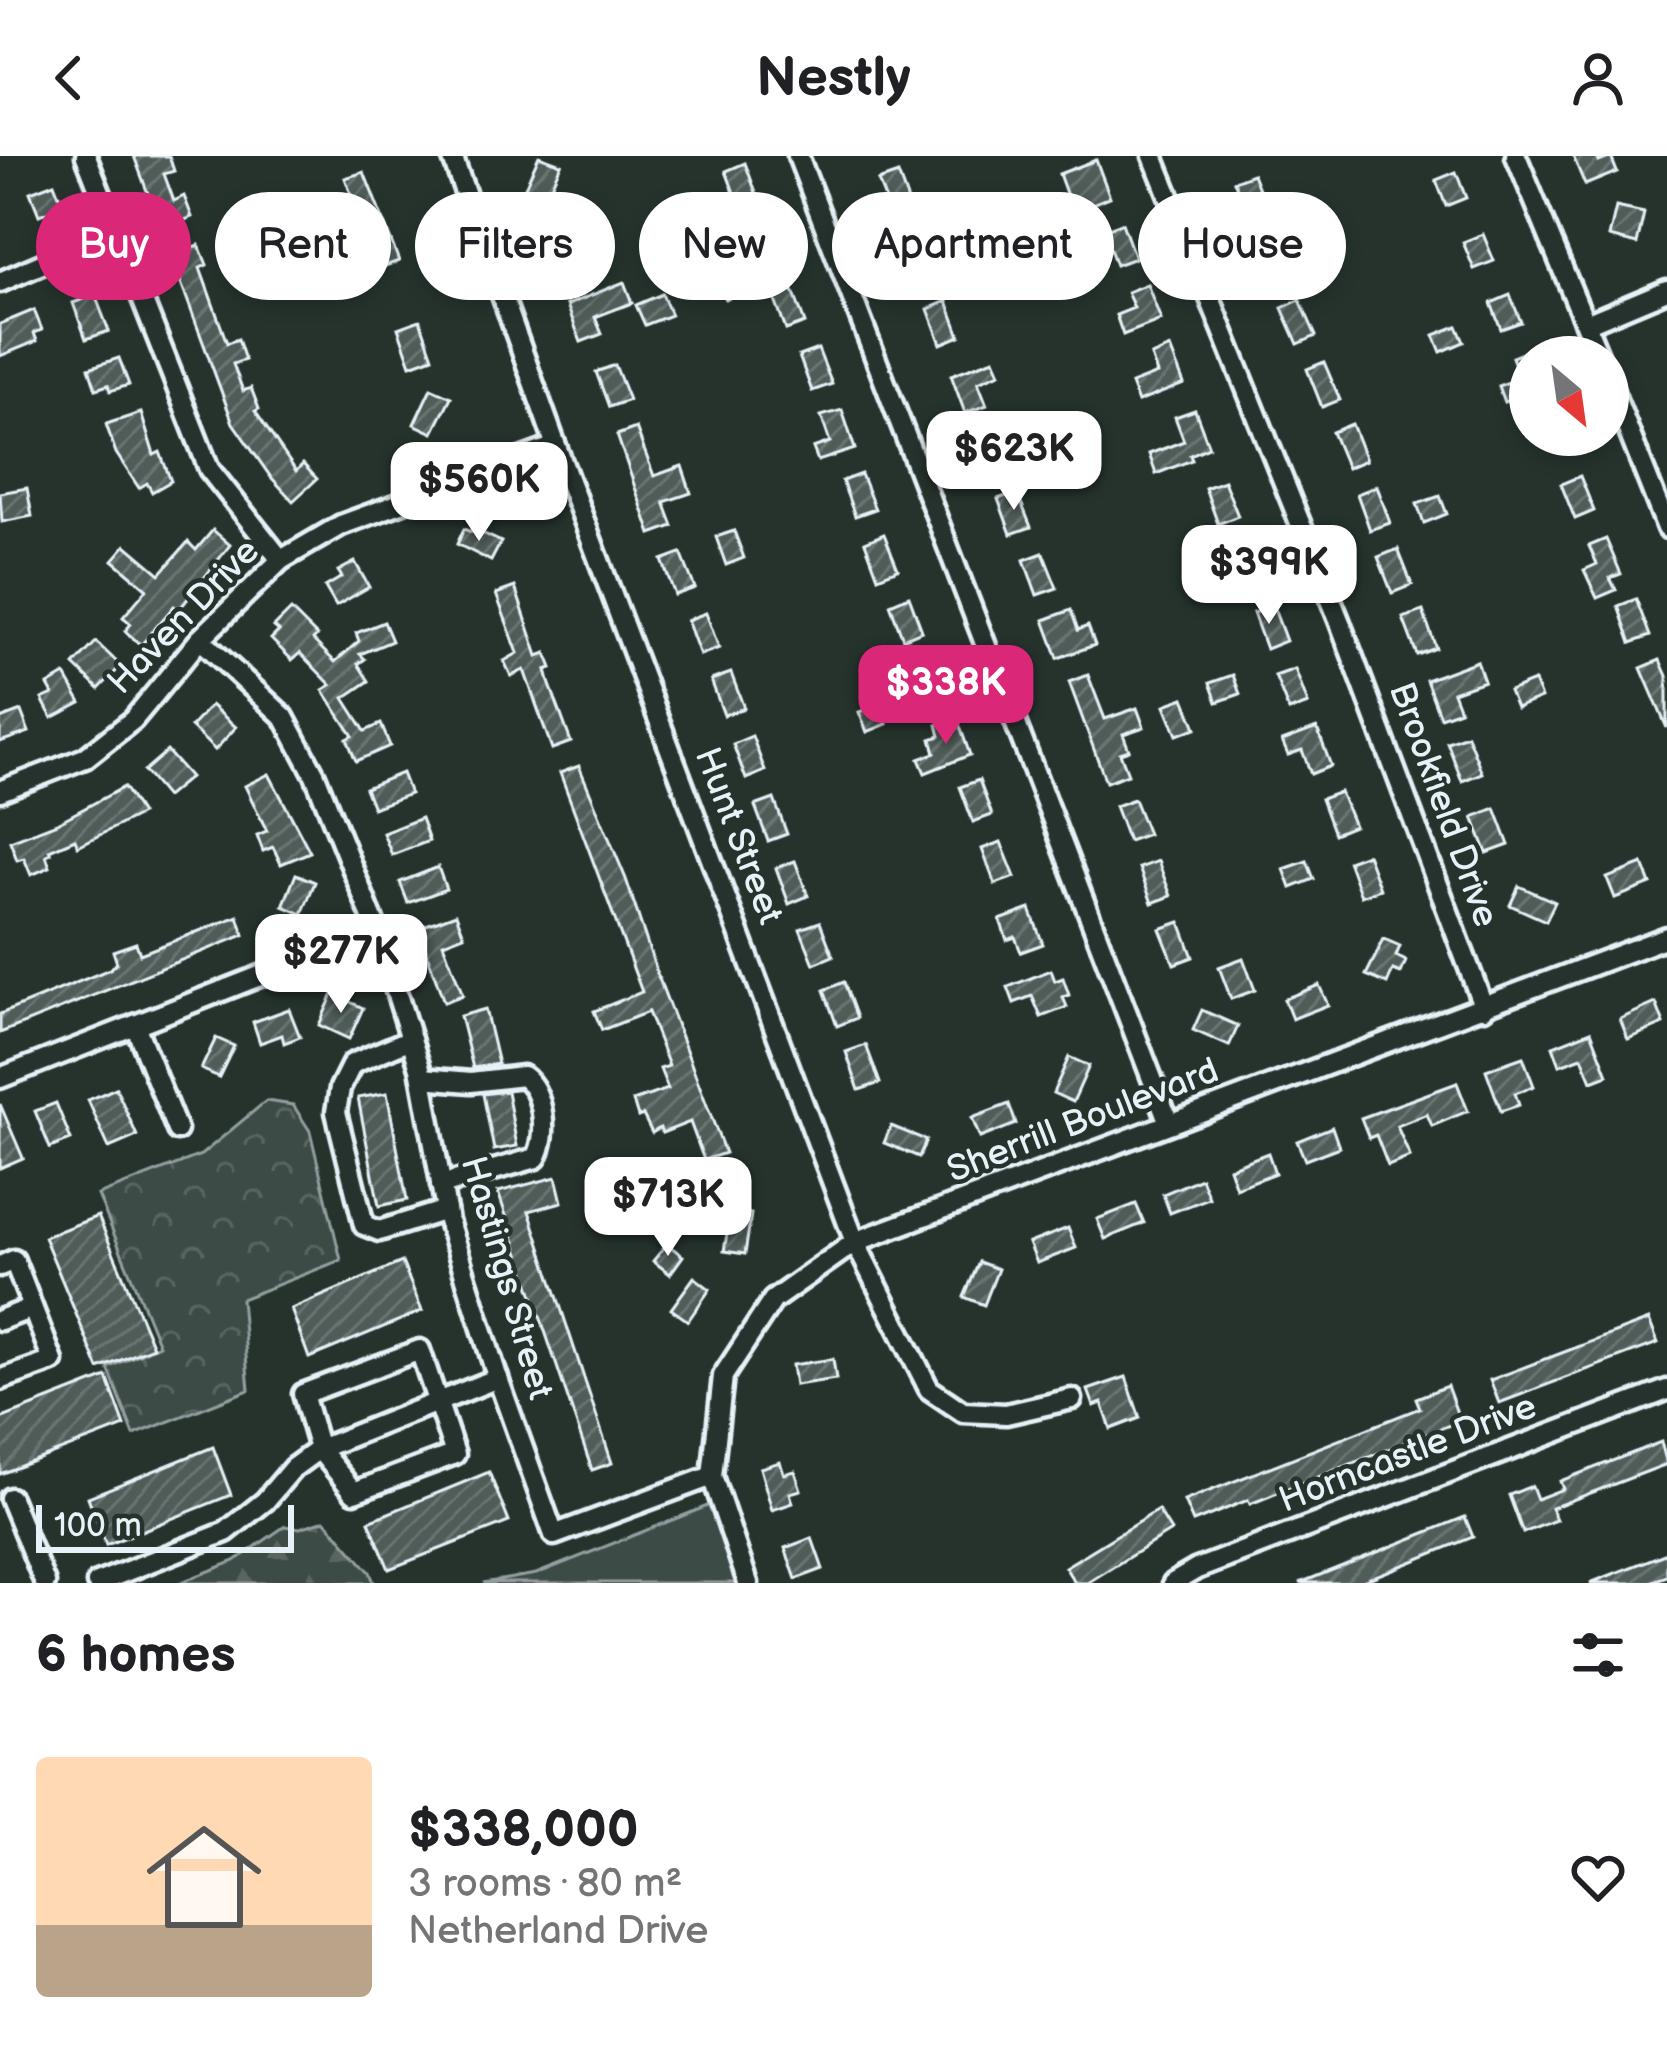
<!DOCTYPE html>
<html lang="en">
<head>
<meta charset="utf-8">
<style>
  body { margin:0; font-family:"Balsamiq Sans",sans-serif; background:#f2f2f2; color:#202124; height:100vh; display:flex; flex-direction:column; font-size:45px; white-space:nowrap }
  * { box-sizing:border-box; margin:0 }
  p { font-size:39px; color:#757577 }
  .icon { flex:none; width:66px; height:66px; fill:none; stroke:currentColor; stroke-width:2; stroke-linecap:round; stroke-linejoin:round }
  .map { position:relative; height:1427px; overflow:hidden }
  .drawer { display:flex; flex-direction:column; background:#fff; flex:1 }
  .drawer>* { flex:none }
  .top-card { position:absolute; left:36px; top:36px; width:1596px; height:108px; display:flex; gap:24px }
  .needle { width:78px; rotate:151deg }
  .tools { position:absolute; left:1509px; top:180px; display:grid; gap:24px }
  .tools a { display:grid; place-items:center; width:120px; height:120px; border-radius:50%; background:#fff; box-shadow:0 6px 18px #0003; font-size:60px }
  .scale { position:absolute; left:36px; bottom:30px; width:258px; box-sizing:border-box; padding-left:12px; border:6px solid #e8f1f8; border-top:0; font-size:33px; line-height:42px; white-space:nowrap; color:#e8f1f8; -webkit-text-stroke:9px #26332d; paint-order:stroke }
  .price { position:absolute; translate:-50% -102px; padding:0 27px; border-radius:24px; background:#fff; color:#222; font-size:39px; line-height:78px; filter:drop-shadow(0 3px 6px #0008) }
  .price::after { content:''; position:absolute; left:50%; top:72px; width:36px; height:27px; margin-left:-18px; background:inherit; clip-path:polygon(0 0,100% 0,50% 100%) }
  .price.active { background:#db2777; color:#fff }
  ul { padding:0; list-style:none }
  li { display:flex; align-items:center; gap:36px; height:300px; padding:0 36px }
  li+li { border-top:3px solid #e0e0e0 }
  li span { display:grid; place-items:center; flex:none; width:336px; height:240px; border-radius:12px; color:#555 }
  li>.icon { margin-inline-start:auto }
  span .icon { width:144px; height:144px; fill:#fffc; stroke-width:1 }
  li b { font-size:51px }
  h2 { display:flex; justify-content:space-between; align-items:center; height:144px; padding:0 36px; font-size:51px }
  .pill { padding:0 42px; border-radius:54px; background:#fff; box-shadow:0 6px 18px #0003; font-size:42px; line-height:108px }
  .pill.active { background:#db2777; color:#fff }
  header { display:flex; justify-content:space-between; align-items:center; height:156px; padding:0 36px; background:#fff; font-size:54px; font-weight:800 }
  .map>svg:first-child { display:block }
  .grass { fill:#3e4b47; stroke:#939ea0; stroke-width:3 }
  .forest { fill:url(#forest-firs); stroke:#939ea0; stroke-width:3 }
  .park { fill:url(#park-crowns); stroke:#939ea0; stroke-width:3 }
  .building { fill:url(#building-hatch); stroke:#e8f1f8; stroke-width:3 }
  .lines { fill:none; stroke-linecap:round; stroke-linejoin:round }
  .minor-casing { stroke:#e8f1f8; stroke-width:27 }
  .minor { stroke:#26332d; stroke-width:18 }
  .labels { text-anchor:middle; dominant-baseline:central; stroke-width:9; stroke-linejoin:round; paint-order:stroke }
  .street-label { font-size:36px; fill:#e8f1f8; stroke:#26332d }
</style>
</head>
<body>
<header><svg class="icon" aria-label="back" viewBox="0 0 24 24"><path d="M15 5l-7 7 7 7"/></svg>Nestly<svg class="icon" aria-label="person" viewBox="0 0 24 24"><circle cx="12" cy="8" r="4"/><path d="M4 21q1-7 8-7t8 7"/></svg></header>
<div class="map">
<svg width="1667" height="1427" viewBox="0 0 1667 1427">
  <defs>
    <pattern id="forest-firs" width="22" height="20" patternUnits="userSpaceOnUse" patternTransform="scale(3)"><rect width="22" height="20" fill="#3e4b47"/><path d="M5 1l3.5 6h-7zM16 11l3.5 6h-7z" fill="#5a6562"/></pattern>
    <pattern id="park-crowns" width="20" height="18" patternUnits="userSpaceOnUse" patternTransform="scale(3)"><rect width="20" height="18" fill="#3e4b47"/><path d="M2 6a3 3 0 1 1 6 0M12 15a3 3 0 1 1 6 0" fill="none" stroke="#5a6562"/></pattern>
    <pattern id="building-hatch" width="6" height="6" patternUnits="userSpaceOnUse" patternTransform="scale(3)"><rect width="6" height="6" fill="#505c59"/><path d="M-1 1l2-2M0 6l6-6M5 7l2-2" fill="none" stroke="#697472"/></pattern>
  </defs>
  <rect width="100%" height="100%" fill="#26332d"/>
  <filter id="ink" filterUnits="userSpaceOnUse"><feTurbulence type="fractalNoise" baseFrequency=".00833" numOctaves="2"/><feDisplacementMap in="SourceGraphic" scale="24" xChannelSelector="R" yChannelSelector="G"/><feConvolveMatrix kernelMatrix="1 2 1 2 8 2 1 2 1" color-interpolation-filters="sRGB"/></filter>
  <g filter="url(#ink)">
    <polygon class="grass" points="710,1349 738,1427 483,1427 536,1418"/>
    <polygon class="forest" points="325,1364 370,1416 374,1427 179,1427 235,1405 285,1370 300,1372"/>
    <polygon class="park" points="266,945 293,949 310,975 341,1104 241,1143 249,1234 134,1279 108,1212 159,1189 98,1039 201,999"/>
    <g class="building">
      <polygon points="134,0 169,0 174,15 164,18 174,45 184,40 192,61 180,66 189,93 199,89 207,109 200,112 227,187 238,183 245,204 233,208 243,235 251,232 259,253 255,255 296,315 303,308 317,323 293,345 270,320 233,267"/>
      <polygon points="539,0 561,8 545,43 524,33"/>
      <polygon points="1573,0 1597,0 1599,6 1611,1 1617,16 1585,29"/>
      <polygon points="1096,4 1110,41 1069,57 1075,72 1049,81 1038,52 1067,40 1059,18"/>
      <polygon points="745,7 758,42 739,50 726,15"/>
      <polygon points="364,16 399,105 379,112 345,22"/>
      <polygon points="1456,16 1466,42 1446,50 1436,24"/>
      <polygon points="898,18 911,53 892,60 878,25"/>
      <polygon points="1253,18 1267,53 1249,61 1234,25"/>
      <polygon points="54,27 63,50 39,59 30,36"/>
      <polygon points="1616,51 1644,57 1637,88 1609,81"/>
      <polygon points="1122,67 1135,102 1116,109 1103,74"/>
      <polygon points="769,70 782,105 763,113 750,78"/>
      <polygon points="1483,78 1494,105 1474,113 1463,86"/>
      <polygon points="562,79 576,113 556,121 543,86"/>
      <polygon points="1275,81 1291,117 1272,125 1257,88"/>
      <polygon points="924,83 937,118 918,125 905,90"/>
      <polygon points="742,116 749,133 725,143 718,127"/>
      <polygon points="624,126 632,147 595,161 602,178 581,186 567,149"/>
      <polygon points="1147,128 1161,164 1123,179 1116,159 1134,152 1127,136"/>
      <polygon points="792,132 805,167 786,174 773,139"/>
      <polygon points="662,138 671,159 645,169 636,149"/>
      <polygon points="95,139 109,175 86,183 73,147"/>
      <polygon points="1510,139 1521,166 1501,173 1491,147"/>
      <polygon points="1300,144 1316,180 1298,188 1282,152"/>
      <polygon points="947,145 960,180 941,188 928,153"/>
      <polygon points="34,154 42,174 34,177 37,185 0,200 0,168"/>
      <polygon points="420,164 433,201 411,209 398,172"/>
      <polygon points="1457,170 1464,186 1441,196 1434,179"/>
      <polygon points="1170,192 1184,228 1138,246 1131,228 1157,218 1151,200"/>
      <polygon points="818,193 832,228 812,235 799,200"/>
      <polygon points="1530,194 1530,245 1525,238 1504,246 1498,230 1520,222 1512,201"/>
      <polygon points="119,202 129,229 110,235 108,229 96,233 89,212"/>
      <polygon points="994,203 1000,217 978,226 987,249 965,257 951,219"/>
      <polygon points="1324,206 1340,244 1322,251 1307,213"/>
      <polygon points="615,209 629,244 609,251 596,216"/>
      <polygon points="431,232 451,241 433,277 414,268"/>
      <polygon points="842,254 855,293 818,305 813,292 830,286 821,260"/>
      <polygon points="1195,254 1209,291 1190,299 1192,304 1156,318 1149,298 1184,285 1175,261"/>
      <polygon points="141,257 154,299 160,296 171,325 152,336 147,327 139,332 116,297 106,268"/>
      <polygon points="1352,268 1366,304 1347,312 1332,276"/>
      <polygon points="636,272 654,320 682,310 691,337 664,346 673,370 651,378 617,279"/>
      <polygon points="995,275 1008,310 989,318 976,283"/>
      <polygon points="861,318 875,353 855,360 842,325"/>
      <polygon points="1580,320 1594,355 1575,363 1561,328"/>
      <polygon points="1224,325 1238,360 1218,368 1205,332"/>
      <polygon points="1377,330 1390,367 1370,374 1357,338"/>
      <polygon points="27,332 32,360 2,366 0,337"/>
      <polygon points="1017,336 1031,371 1011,378 998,343"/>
      <polygon points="1440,340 1447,358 1424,367 1417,348"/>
      <polygon points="472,372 501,386 491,405 457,388 464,373 471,376"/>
      <polygon points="213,374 230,389 179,454 174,450 141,489 125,475 131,468 123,461 147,433 113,404 126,389 160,418 188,386 196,394"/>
      <polygon points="734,375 744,402 726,409 716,381"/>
      <polygon points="884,378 898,413 878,421 865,386"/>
      <polygon points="1606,383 1621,418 1610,422 1616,434 1597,442 1584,414 1597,408 1589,390"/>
      <polygon points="1249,388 1262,423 1243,430 1230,395"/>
      <polygon points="1398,393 1412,429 1392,437 1378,401"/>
      <polygon points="681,397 695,432 675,439 662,404"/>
      <polygon points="1043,397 1057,432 1037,439 1024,404"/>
      <polygon points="355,406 369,431 336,450 325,431 342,421 338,415"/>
      <polygon points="515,431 538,500 546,497 552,512 546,514 549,526 571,586 552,593 524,514 511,520 504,505 518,497 496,438"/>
      <polygon points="909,440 922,475 903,483 890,448"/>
      <polygon points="1636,443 1650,480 1631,487 1618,450"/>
      <polygon points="1273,450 1286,485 1266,493 1253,457"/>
      <polygon points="291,454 317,480 313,484 335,506 359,485 356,477 384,466 392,485 360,498 365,503 358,508 369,525 344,542 365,575 381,568 390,590 356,605 347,583 353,580 323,534 331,529 300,497 292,504 271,483 279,475 274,471"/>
      <polygon points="1071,454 1078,474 1088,470 1095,489 1058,502 1044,464"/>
      <polygon points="1423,455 1436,492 1417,499 1403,462"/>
      <polygon points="706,457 719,492 700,499 687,464"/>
      <polygon points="96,486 121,510 99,533 74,509"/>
      <polygon points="934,501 947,536 928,543 915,508"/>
      <polygon points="1660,504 1667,520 1667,572 1641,512"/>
      <polygon points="1477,505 1484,525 1453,536 1460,554 1440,561 1426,524"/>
      <polygon points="1295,513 1308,548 1289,555 1275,520"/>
      <polygon points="731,517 744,552 724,559 711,524"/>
      <polygon points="65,519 81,547 52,562 42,543 53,538 48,529"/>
      <polygon points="1088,519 1105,563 1137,552 1144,571 1123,578 1129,594 1120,597 1128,618 1106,626 1069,526"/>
      <polygon points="1233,519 1240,538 1217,546 1210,527"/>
      <polygon points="1534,525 1541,542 1516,552 1509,535"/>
      <polygon points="1184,542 1196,572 1177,579 1165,549"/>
      <polygon points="879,548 887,568 867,576 859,556"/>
      <polygon points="211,549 236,571 215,594 191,571"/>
      <polygon points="21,555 29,576 0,586 0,563"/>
      <polygon points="957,562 970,599 925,617 919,603 935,597 931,583 940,580 937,569"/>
      <polygon points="1317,572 1331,610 1311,618 1302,594 1288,599 1282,585"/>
      <polygon points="1467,579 1482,617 1462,625 1447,586"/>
      <polygon points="752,580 765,615 746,623 733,588"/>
      <polygon points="167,595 190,621 166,641 144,615"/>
      <polygon points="579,610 626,723 658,820 725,997 704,1004 690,966 662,977 660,972 652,977 643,959 638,961 633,945 668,933 660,913 669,910 648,856 602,874 594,855 642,836 560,617"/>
      <polygon points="402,617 410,638 373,652 365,632"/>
      <polygon points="269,618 310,696 281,708 273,691 263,695 257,679 267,675 245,630"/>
      <polygon points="979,624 992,659 973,666 960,631"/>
      <polygon points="124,631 141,658 78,690 75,683 49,694 51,697 46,699 50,711 31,719 24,702 17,704 10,685 57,667"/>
      <polygon points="1340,636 1354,670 1334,678 1321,643"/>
      <polygon points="774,643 787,678 768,685 755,650"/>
      <polygon points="1134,643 1148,678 1128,685 1115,650"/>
      <polygon points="1495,652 1509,689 1487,697 1473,661"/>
      <polygon points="421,662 429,685 392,699 383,677"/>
      <polygon points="1001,686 1015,721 995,728 982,693"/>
      <polygon points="1367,698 1380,733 1361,740 1348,705"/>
      <polygon points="795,705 808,740 789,748 776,712"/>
      <polygon points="1158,705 1171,740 1152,747 1139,712"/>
      <polygon points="1307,705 1314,723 1291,732 1284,713"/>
      <polygon points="1643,708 1651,728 1615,742 1607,722"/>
      <polygon points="438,711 446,733 408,747 400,726"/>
      <polygon points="296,718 315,726 302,758 283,750"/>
      <polygon points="1519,730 1555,746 1546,765 1510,749"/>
      <polygon points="1030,753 1043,788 1021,796 1015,781 1007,784 1000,764"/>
      <polygon points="456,758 464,779 443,787 463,839 444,846 418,772"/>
      <polygon points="238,760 244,779 0,877 0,858 110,813 117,807 113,795 136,787 140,798"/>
      <polygon points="820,766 833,800 814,808 800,773"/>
      <polygon points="1180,766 1193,801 1174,808 1160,773"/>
      <polygon points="1384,783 1400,790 1396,800 1406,805 1401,817 1393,814 1387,828 1366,819"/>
      <polygon points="1243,802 1255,834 1231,843 1219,811"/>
      <polygon points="1051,814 1055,825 1063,822 1069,839 1063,841 1067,851 1041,861 1032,840 1014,847 1008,831"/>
      <polygon points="844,826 857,862 837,870 824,834"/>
      <polygon points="1319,829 1328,849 1292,863 1284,843"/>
      <polygon points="333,838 363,852 349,883 319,869"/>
      <polygon points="1656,847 1664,868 1628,883 1620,863"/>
      <polygon points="289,853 300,881 284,887 282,879 260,887 253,866"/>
      <polygon points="485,853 498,908 473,912 460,860"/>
      <polygon points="1202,854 1238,870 1229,890 1193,874"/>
      <polygon points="1591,875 1608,919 1592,925 1582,901 1560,909 1553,890"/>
      <polygon points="216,882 234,890 219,921 201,913"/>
      <polygon points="866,889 880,927 859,934 846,896"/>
      <polygon points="1069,901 1089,910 1073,946 1053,937"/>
      <polygon points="1523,901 1534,930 1515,937 1519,949 1501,955 1486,914"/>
      <polygon points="1457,927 1468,955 1432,970 1427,958 1397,970 1410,1001 1388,1010 1376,979 1369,982 1361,962"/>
      <polygon points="116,932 137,980 109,992 88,944"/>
      <polygon points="507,935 517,990 494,994 483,938"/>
      <polygon points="387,937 407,1044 379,1050 358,942"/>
      <polygon points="56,947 71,984 50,992 35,955"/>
      <polygon points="0,948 23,1002 0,1012"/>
      <polygon points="1009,948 1016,968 980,982 972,962"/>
      <polygon points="891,970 926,984 919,1001 884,987"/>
      <polygon points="1332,971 1339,991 1305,1004 1297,985"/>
      <polygon points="1268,997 1275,1017 1236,1032 1229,1012"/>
      <polygon points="556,1021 562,1046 529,1055 612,1307 592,1314 498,1036"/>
      <polygon points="1201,1022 1209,1042 1170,1057 1163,1038"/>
      <polygon points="1136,1048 1144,1067 1105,1083 1097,1063"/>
      <polygon points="731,1055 751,1058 745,1098 724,1095"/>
      <polygon points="98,1060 153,1191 99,1213 44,1081"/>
      <polygon points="1068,1072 1076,1092 1037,1107 1029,1087"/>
      <polygon points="667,1088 683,1100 670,1118 653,1105"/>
      <polygon points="402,1106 422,1155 309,1202 291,1153"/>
      <polygon points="979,1106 998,1113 984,1149 964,1141"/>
      <polygon points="694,1121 710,1133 688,1165 671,1153"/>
      <polygon points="1649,1164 1658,1187 1499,1247 1490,1224"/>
      <polygon points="833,1203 836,1223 795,1229 792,1209"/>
      <polygon points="107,1221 125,1270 0,1318 0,1263"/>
      <polygon points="1126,1221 1140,1262 1111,1273 1102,1247 1094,1250 1088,1234"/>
      <polygon points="1447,1230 1460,1265 1250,1348 1248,1344 1193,1366 1184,1345 1420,1252 1416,1242"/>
      <polygon points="1661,1286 1667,1308 1551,1352 1556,1364 1523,1377 1509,1339 1532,1330 1537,1343 1563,1333 1560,1325"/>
      <polygon points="213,1291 231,1339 106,1389 88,1341"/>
      <polygon points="780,1306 784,1318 795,1315 801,1334 790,1337 793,1347 772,1354 760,1312"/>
      <polygon points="489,1316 509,1366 389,1413 369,1365"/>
      <polygon points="1158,1354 1171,1375 1087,1427 1075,1427 1065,1411"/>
      <polygon points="1465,1361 1473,1381 1411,1406 1358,1427 1300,1427"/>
      <polygon points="812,1382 823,1413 796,1423 785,1392"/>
      <polygon points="1667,1397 1667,1420 1648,1427 1590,1427"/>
    </g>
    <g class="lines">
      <defs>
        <g id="minor">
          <polyline points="86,0 209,313 281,404"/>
          <polyline points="452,0 556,290 855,1086 929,1233 963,1256 1006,1258 1072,1243"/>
          <polyline points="798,0 1169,967"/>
          <polyline points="1153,0 1339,464 1484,852"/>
          <polyline points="1516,0 1599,201"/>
          <polyline points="0,126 115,76"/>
          <polyline points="1586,168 1667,134"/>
          <polyline points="1608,223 1667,372"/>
          <polyline points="200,483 284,561 315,619 377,774 420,912 448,1065 496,1217 554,1379 712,1320"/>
          <polyline points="0,635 85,602 133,564 200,483 281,404 341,369 556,290"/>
          <polyline points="135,869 177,974"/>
          <polyline points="411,883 352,908 340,932 336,956 364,1069 379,1075 446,1054"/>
          <polyline points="0,922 377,774"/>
          <path d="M422 922 471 926 523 920C544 935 549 980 536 1002L441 1029"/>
          <polyline points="0,1110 14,1104 53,1205 0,1224"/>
          <polyline points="0,1164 32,1152"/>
          <polygon points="420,1194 455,1298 354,1336 319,1293 303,1238"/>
          <polyline points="10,1342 45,1427"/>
          <polyline points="97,1427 226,1376 265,1345 293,1312 319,1293 498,1222"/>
          <polyline points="748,1427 712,1320 723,1220 773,1144 855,1086 1667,781"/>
          <polyline points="1173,1427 1197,1413 1667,1234"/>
        </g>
      </defs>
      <use href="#minor" class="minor-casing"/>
      <use href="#minor" class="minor"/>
    </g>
  </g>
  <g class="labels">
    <g class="street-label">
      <text transform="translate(184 461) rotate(-46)">Haven Drive</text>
      <text transform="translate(1443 649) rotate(70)">Brookfield Drive</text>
      <text transform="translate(738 680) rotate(69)">Hunt Street</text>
      <text transform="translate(1083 965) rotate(-21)">Sherrill Boulevard</text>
      <text transform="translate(506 1122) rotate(74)">Hastings Street</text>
      <text transform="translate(1408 1298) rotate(-21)">Horncastle Drive</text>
    </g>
  </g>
</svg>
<div class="tools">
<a><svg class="needle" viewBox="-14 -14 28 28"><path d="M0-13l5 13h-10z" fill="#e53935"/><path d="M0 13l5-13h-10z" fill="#757577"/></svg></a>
</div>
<div class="scale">100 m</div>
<b class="price" style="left:1014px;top:357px">$623K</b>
<b class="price" style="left:479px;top:388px">$560K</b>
<b class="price" style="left:1269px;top:471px">$399K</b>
<b class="price active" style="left:946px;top:591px">$338K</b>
<b class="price" style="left:341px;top:860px">$277K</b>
<b class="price" style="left:668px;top:1103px">$713K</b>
<div class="top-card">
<a class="pill active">Buy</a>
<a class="pill">Rent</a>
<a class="pill">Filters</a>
<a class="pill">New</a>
<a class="pill">Apartment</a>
<a class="pill">House</a>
</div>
</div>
<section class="drawer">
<h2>6 homes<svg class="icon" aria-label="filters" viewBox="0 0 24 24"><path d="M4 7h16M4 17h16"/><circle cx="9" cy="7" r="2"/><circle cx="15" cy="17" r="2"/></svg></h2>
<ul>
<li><span style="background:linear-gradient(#ffd9b3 70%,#b9a48a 0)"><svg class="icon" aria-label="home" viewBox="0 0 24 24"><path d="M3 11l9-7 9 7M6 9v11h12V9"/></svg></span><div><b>$338,000</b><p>3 rooms · 80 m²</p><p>Netherland Drive</p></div><svg class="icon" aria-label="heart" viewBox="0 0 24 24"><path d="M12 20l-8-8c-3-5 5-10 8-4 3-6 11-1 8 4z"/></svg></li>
</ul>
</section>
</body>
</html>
